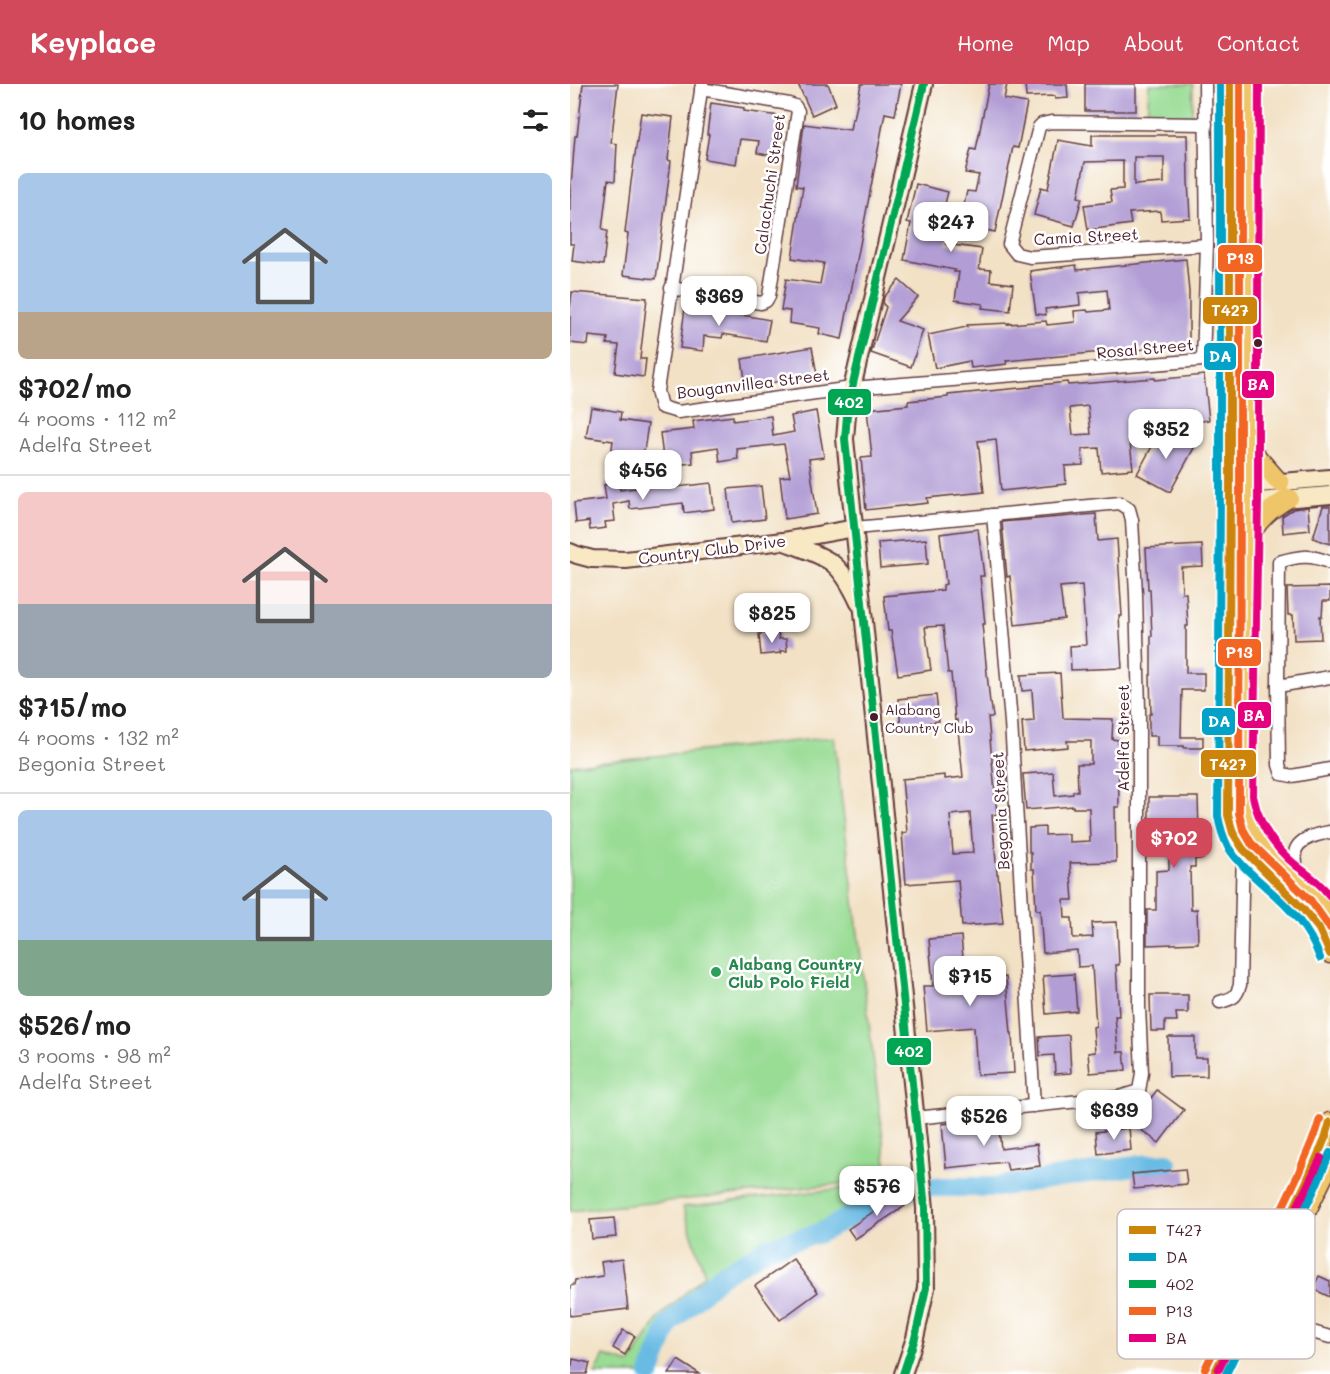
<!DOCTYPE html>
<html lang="en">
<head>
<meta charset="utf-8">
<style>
  body { margin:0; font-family:Mali,sans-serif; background:#f6f6f6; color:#222; height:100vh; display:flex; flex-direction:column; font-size:22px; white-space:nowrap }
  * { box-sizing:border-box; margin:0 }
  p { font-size:20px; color:#767676 }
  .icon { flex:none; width:33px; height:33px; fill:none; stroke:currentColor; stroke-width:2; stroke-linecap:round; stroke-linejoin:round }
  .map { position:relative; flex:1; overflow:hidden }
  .side { display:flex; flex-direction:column; background:#fff; width:570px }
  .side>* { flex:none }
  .price { position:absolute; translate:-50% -51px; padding:0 14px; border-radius:12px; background:#fff; color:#222; font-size:20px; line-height:39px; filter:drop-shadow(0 2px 3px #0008) }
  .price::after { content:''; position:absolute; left:50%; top:36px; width:18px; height:14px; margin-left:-9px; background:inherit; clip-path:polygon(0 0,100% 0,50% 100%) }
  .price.selected { background:#d1495b; color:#fff }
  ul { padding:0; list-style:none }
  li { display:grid; align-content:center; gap:12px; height:318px; padding:0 18px }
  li+li { border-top:2px solid #e0e0e0 }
  li span { display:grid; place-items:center; height:186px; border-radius:9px; color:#555 }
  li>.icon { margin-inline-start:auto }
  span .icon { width:108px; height:108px; fill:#fffc; stroke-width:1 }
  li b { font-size:26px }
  h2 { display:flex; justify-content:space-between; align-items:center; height:72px; padding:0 18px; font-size:26px }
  header { display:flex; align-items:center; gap:36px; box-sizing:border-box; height:84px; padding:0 30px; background:#d1495b; color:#fff }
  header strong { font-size:28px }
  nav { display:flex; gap:33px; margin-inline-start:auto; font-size:21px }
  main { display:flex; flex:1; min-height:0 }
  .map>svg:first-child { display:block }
  .green { fill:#99dc94; stroke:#727e60; stroke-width:1.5 }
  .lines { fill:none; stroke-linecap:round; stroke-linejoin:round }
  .river { stroke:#69bbe4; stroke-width:20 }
  .building { fill:#b29ed5; fill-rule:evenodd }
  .street-casing { stroke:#633c42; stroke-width:15 }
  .secondary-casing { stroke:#633c42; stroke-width:20 }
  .primary-casing { stroke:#633c42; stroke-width:21 }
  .street { stroke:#fff; stroke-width:12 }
  .secondary { stroke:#f8e8c3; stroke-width:16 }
  .primary { stroke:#eec569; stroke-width:18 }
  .bus-1-casing { stroke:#fff; stroke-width:12 }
  .bus-2-casing { stroke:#fff; stroke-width:12 }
  .bus-3-casing { stroke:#fff; stroke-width:12 }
  .bus-4-casing { stroke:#fff; stroke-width:12 }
  .bus-5-casing { stroke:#fff; stroke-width:12 }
  .bus-1 { stroke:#cc840b; stroke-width:8 }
  .bus-2 { stroke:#04a2c6; stroke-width:8 }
  .bus-3 { stroke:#00a651; stroke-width:8 }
  .bus-4 { stroke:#f26522; stroke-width:8 }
  .bus-5 { stroke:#e5007d; stroke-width:8 }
  .bus-dot { fill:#4a1f2b; stroke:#fff; stroke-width:2 }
  .leisure-dot { fill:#2e9e5b; stroke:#fff; stroke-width:2 }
  .labels { text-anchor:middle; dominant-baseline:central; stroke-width:5; stroke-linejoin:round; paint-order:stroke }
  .bus-label { font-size:14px; fill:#4a1f2b; stroke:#fff; text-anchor:start }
  .street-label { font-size:16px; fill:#4a1f2b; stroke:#fff }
  .leisure-label { font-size:16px; font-weight:bold; fill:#27864d; stroke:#fff; text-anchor:start }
  .key { fill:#fff; stroke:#c9bcbf; stroke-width:1.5 }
  .key-label { font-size:16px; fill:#4a1f2b }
  .line-badge { stroke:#fff; stroke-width:2 }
  .badge-label { font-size:16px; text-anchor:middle; font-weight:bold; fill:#fff }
</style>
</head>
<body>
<header>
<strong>Keyplace</strong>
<nav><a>Home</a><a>Map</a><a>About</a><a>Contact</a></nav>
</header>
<main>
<section class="side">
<h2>10 homes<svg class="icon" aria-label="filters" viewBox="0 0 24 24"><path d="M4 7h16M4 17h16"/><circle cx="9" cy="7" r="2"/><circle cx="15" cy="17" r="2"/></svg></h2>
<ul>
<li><span style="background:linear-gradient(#a9c7e8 75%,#b9a48a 0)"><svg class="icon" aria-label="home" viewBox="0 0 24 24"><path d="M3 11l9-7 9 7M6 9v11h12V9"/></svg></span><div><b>$702/mo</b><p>4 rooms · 112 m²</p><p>Adelfa Street</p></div></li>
<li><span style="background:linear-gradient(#f6c9c9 60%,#9aa5b1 0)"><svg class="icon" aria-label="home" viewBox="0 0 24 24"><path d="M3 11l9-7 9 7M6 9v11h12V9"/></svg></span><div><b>$715/mo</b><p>4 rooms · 132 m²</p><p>Begonia Street</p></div></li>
<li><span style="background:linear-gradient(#a9c7e8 70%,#7fa58c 0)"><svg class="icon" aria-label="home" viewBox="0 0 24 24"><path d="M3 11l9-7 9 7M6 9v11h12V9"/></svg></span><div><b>$526/mo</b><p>3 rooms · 98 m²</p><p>Adelfa Street</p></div></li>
</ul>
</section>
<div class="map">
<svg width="760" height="1290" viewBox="0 0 760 1290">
  <rect width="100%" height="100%" fill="#fff"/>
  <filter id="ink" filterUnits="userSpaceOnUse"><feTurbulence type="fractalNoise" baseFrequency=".0167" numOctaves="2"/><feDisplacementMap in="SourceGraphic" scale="12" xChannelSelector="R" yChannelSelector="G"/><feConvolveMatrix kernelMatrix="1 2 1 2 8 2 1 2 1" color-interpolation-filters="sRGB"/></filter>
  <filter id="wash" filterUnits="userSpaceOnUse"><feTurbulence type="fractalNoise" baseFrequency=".008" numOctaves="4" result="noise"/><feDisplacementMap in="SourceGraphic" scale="24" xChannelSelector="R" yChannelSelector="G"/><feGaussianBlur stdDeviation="1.35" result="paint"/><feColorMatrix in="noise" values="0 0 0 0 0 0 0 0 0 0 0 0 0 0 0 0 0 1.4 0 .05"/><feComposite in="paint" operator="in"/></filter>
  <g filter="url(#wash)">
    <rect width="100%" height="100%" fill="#f2e1c5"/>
    <g class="green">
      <polygon points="579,0 623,0 622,33 577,34"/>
      <polygon points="264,653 318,1095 0,1127 0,681"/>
      <polygon points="345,1096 347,1108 327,1110 320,1108 248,1147 194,1162 138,1196 97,1236 71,1290 25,1290 34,1272 60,1280 89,1233 135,1191 113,1123"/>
    </g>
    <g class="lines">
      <g class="river">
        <polyline points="361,1103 425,1103 570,1081 597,1079"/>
        <polyline points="80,1290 99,1240 150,1192 199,1163 250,1149 328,1106 339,1105"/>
      </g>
    </g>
    <g id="blocks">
      <g class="building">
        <polygon points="13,0 48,0 41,59 47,60 45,97 38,96 32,146 37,147 33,181 2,177 4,160 0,160 0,115 5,52 7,52"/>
        <polygon points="228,0 258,0 266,20 242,31"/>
        <polygon points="291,0 331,0 325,31 315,29 272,255 249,250 250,244 219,239 220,227 211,226 216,195 250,200 254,179 222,174 233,103 226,102 234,40 280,46 282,35 284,35"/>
        <polygon points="419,0 437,0 434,15 457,19 448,64 443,63 425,148 390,140 397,107 405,108 409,91 395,89 401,65 406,66"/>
        <polygon points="455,0 497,0 498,14 485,15 485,12 456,13"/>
        <rect x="515" y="0" width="51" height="27"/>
        <polygon points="141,19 174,24 174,27 209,32 203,72 187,69 189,57 170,55 166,80 135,75 139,50 137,50"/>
        <polygon points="71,29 103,33 98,76 101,77 86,195 53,191 58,150 55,149 61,98"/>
        <path d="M522 51H617L618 97 620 134 591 136 590 127 559 129 561 140 518 146 514 121 542 118 540 106 553 105V77L515 78 508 113 512 114 504 142 464 131 471 103 478 105 488 56 522 62ZM564 73H594V99L564 101Z"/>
        <polygon points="346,100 378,108 368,147 379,149 376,160 412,165 409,185 421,186 420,197 443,200 440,227 412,224 413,220 385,216 389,188 384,188 385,186 334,176 341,139 337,138"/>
        <polygon points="616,175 619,208 619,260 532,270 532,268 436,277 437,280 401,284 400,277 365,284 358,251 397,243 397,241 439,239 438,240 476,237 477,241 505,238 504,227 517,226 518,228 539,226 537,206 509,209 510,221 475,225 476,231 466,230 460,187 506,181 507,186"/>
        <polygon points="329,196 348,213 327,237 353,246 341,283 301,269 316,223 313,220 314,213"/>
        <polygon points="2,208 77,214 70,275 76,275 74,293 45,289 49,261 37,260 38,254 19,252 18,261 0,259 0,226"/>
        <polygon points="115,223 156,228 200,236 196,257 153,250 152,254 134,252 133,267 110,264"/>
        <polygon points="242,263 247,291 176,303 172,275"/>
        <path d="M634 291 639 336 623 338 622 326 589 329V337L558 340 563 385 531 388 529 364 512 365 513 381 495 382 496 400 431 407 426 355 408 357 414 408 357 414 358 419 296 426 291 374 302 373 297 325 338 321V317L378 313V311L461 303V302L497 298 498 301 585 294V296ZM518 322 521 350 503 351 500 324Z"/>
        <polygon points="21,323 51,328 50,336 78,340 73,374 41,370 43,357 16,353"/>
        <polygon points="246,327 254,373 239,375 247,430 215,435 210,393 220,392 214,360 167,365 168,375 150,378 148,363 122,367 123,379 94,382 90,349 124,345 123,337 163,332 163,337 201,332 203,352 224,348 221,332"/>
        <polygon points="592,344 625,362 600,408 567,390"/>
        <polygon points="49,399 50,406 98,400 98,404 141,399 144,425 114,429 113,419 60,425 59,417 43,420 45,437 35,438 36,444 20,446 19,437 6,439 4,419 36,415 34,401"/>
        <polygon points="191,402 195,435 162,439 158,405"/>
        <polygon points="753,422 760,422 760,460 743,454"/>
        <polygon points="738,423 740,446 713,449 712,432 723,425"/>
        <polygon points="526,430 528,457 547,455 552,532 549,532 552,584 501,586 500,562 516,561 512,501 490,503 494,535 445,541 440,492 437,493 432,438"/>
        <path d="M408 445 414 492H410L415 540H412L420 619H421L423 633H418L427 730 422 731 427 790H428L433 839 392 842 388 796 336 800 332 749 337 748 332 695 375 691V695L393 693 387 636 385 637 381 589H378L373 542 355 543 361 586 328 591 321 547H318L314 512 373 506V501L376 500 370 450ZM400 729 403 769 383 770 380 731Z"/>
        <polygon points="356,455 358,480 310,484 308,459"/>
        <polygon points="632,461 633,482 611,483 612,509 616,509 618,542 616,542 616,589 634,589 634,606 612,606 611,653 633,653 633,664 614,664 614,662 587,662 587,652 579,652 579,630 581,630 580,591 581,591 581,552 582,552 580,505 578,505 576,464"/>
        <polygon points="760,503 760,517 753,517 752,532 750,532 751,555 724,556 723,531 718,531 717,504"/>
        <polygon points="208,548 209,555 216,555 217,567 210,567 211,569 191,571 189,550"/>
        <polygon points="490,589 493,634 543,635 542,655 548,656 549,723 545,723 546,778 500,779 503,816 494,816 495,834 502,834 503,854 523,853 522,839 547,838 549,881 546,881 549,932 545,932 548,968 554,968 556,986 520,989 518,969 525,968 523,943 526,942 522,882 508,883 507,866 473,869 470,826 466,826 464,785 461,785 461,768 459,768 459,744 475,743 475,751 499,750 499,758 520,757 519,724 503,724 503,722 456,726 453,690 483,688 485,712 503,710 503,707 508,707 507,680 521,680 521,657 497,657 498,663 454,667 452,638 464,637 462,606 452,607 451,591"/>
        <polygon points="366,611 369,637 331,642 328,615"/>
        <polygon points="579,713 628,713 629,750 633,750 633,775 625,775 625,783 620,783 621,826 627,825 628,859 577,861 577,826 586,826 586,787 599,786 599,769 577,769 577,750 579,750"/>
        <polygon points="391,852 395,896 436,893 441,949 442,949 444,989 407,991 404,943 357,947 353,902 363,902 359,855"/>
        <polygon points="504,890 507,927 476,930 473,892"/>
        <polygon points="580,911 618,911 618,929 606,929 607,937 595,937 595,947 581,947"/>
        <polygon points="499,951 501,989 485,990 484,971 470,972 469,953"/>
        <polygon points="598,953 625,953 625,974 637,974 637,992 599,993"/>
        <polygon points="587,1006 614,1026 589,1059 562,1039"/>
        <polygon points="428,1035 431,1065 467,1060 470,1082 438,1086 436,1078 376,1084 372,1040"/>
        <polygon points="559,1044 561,1066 528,1070 526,1048"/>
        <polygon points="615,1085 617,1100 564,1105 562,1090"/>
        <polygon points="328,1111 335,1122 285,1155 278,1145"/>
        <polygon points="44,1134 46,1153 22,1155 20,1136"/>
        <polygon points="52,1175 58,1225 0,1232 0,1202 4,1201 5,1196 33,1192 31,1178"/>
        <polygon points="223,1175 248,1208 210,1236 185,1202"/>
        <polygon points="749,1192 760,1197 760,1213 743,1205"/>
        <polygon points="53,1246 65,1252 55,1271 43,1264"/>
        <polygon points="3,1275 20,1279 17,1290 0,1290 0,1280 2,1281"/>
        <polygon points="108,1276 130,1290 99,1290"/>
      </g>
    </g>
  </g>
  <g filter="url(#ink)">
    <use href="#blocks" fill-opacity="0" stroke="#633c42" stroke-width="1.5"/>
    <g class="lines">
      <defs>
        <g id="street">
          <polyline points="132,0 87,307 91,323 108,328 282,304 633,276 637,161 635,0"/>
          <polyline points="636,40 481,38 472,40 469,43 439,160 447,170 460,173 637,161"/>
          <polyline points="101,204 191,219 196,217 199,212 228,27 225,22 219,20 131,5"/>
          <polyline points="423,431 441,638 464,1022"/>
          <polyline points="285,444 550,419 559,425 562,436 566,510 569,626 569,923 572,989 569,1007 549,1013 345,1034"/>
          <path d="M760 479C741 470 728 472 709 478L708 602 709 681 712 690 722 692 760 685"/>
          <polyline points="708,602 760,593"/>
          <path d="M715 792 726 779C726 778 725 770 725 769 727 754 749 750 760 748"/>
          <path d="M650 918C663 914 666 914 670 901L673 763"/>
          <polyline points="585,1188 675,1229 760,1253"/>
        </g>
        <g id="secondary">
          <polyline points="665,402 760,394"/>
          <polyline points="665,419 760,411"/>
          <path d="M215 458C231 464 248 469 262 479 274 488 283 506 289 519"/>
          <polyline points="0,468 7,471 22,475 56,476 213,457 285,444"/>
          <polyline points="333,1290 345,1254 356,1204 355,1124 275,355 277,331 282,304 354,0"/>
        </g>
        <g id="primary">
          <path d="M660 0V402L658 731C660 737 661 744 663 749 669 765 683 777 695 788 722 812 749 834 760 870"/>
          <path d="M679 0 677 224 678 418 672 713C678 747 693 769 720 790 727 796 736 801 742 807 749 813 754 822 760 829"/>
          <polyline points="677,355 688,374 710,399"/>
          <path d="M678 457C686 437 700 425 719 414"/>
          <polyline points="711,1180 760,1079"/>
          <polyline points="644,1290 736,1099 756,1052 760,1038"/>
        </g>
      </defs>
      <use href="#street" class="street-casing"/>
      <use href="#secondary" class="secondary-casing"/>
      <use href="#primary" class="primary-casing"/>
      <use href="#street" class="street"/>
      <use href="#secondary" class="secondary"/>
      <use href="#primary" class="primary"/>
      <defs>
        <g id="bus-1">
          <polyline points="660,0 660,402 658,731 663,749 673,765 733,825 749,845 760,870"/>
          <polyline points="644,1290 736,1099 756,1052 760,1038"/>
        </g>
        <g id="bus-2">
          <path d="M650 0V402L648 732C650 743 653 753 658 763 668 779 683 791 697 804 720 824 739 844 750 874"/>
          <polyline points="656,1290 745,1104 760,1069"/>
        </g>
        <polyline id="bus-3" points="333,1290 345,1254 356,1204 355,1124 275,355 277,331 282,304 354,0"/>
        <g id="bus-4">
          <polyline points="670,0 670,402 669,729 673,745 681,759 741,817 760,844"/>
          <polyline points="635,1285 726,1095 746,1048 750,1035"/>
        </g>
        <g id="bus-5">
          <path d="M689 0 688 224V418L683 712C689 742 704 764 728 783 740 792 751 800 760 812"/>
          <polyline points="649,1285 751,1074"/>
        </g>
      </defs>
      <use href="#bus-1" class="bus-1-casing"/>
      <use href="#bus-2" class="bus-2-casing"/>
      <use href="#bus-3" class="bus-3-casing"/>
      <use href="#bus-4" class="bus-4-casing"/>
      <use href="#bus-5" class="bus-5-casing"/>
      <use href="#bus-1" class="bus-1"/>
      <use href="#bus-2" class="bus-2"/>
      <use href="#bus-3" class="bus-3"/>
      <use href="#bus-4" class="bus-4"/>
      <use href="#bus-5" class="bus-5"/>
    </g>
  </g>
  <g class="bus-dot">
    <circle cx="688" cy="259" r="5"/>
    <circle cx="304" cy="633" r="5"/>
  </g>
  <circle class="leisure-dot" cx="146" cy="888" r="6"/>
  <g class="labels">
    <g class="bus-label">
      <text x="315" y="625">Alabang<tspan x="315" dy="18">Country Club</tspan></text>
    </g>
    <g class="street-label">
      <text transform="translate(199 100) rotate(-82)">Calachuchi Street</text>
      <text transform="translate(516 152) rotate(-3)">Camia Street</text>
      <text transform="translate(575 264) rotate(-5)">Rosal Street</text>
      <text transform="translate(183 299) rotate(-7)">Bouganvillea Street</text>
      <text transform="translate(142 465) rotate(-7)">Country Club Drive</text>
      <text transform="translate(552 654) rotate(-90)">Adelfa Street</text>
      <text transform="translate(430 727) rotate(-93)">Begonia Street</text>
    </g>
    <g class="leisure-label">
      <text x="158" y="879">Alabang Country<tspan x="158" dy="18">Club Polo Field</tspan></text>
    </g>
  </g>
  <rect x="547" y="1125" width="198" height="150" rx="9" class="key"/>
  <rect x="559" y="1142" width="27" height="8" fill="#cc840b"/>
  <rect x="559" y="1169" width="27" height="8" fill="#04a2c6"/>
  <rect x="559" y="1196" width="27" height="8" fill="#00a651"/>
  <rect x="559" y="1223" width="27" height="8" fill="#f26522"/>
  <rect x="559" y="1250" width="27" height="8" fill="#e5007d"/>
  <g class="key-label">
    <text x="596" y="1152">T427</text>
    <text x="596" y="1179">DA</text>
    <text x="596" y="1206">402</text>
    <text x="596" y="1233">P13</text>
    <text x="596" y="1260">BA</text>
  </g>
  <g class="line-badge">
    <rect x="647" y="160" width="46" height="29" rx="6" fill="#f26522"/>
    <rect x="632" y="212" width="56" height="29" rx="6" fill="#cc840b"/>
    <rect x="633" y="258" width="34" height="29" rx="6" fill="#04a2c6"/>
    <rect x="671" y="286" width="34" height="29" rx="6" fill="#e5007d"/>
    <rect x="257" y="304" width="45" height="28" rx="6" fill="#00a651"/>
    <rect x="647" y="554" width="45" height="29" rx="6" fill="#f26522"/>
    <rect x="667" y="617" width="35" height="28" rx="6" fill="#e5007d"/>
    <rect x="631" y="623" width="35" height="29" rx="6" fill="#04a2c6"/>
    <rect x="630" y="665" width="57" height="29" rx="6" fill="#cc840b"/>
    <rect x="316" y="953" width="46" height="29" rx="6" fill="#00a651"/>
  </g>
  <g class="badge-label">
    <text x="670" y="180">P13</text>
    <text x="660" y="232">T427</text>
    <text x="650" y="278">DA</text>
    <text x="688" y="306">BA</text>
    <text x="279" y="324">402</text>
    <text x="669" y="574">P13</text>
    <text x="684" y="637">BA</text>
    <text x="649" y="643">DA</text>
    <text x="658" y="686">T427</text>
    <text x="339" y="973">402</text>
  </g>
</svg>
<b class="price" style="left:381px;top:169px">$247</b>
<b class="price" style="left:149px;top:243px">$369</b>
<b class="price" style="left:596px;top:376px">$352</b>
<b class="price" style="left:73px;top:417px">$456</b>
<b class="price" style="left:202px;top:560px">$825</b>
<b class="price selected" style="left:604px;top:785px">$702</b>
<b class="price" style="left:400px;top:923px">$715</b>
<b class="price" style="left:544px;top:1057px">$639</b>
<b class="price" style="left:414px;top:1063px">$526</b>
<b class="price" style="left:307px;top:1133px">$576</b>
</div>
</main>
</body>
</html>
